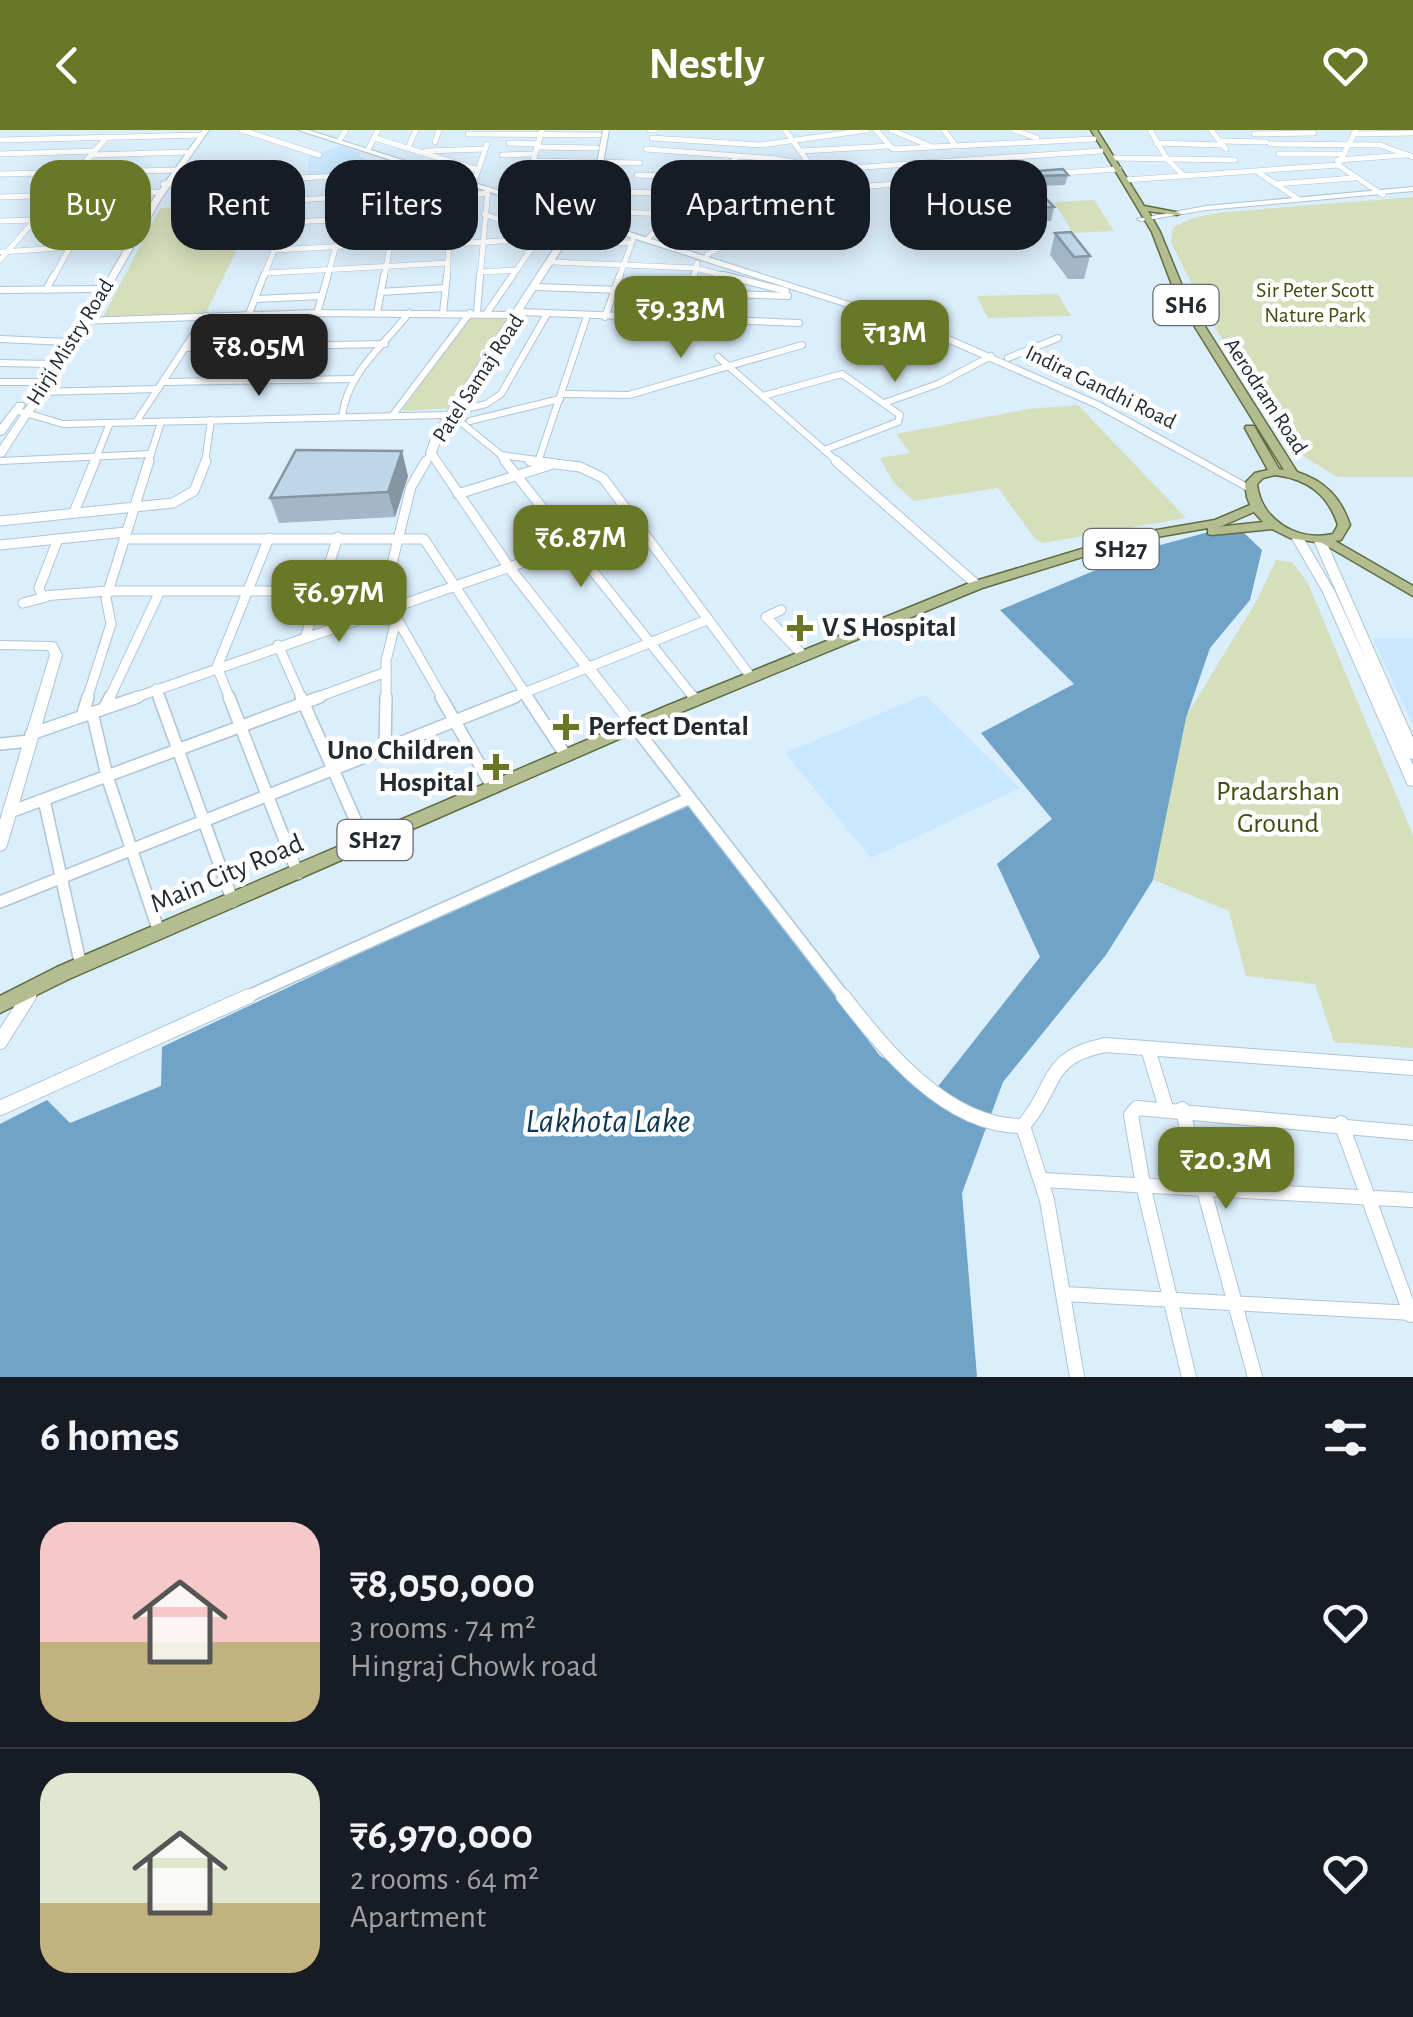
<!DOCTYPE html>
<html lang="en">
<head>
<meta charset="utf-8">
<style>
  body { margin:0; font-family:"Alegreya Sans",sans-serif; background:#242831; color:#f1f3f6; height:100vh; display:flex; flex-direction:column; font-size:38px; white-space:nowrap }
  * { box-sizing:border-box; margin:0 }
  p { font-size:32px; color:#9ea1a6 }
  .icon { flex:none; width:55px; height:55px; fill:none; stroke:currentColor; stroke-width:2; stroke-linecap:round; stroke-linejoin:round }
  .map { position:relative; height:1247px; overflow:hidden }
  .side { display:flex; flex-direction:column; background:#171b24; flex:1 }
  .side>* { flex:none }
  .hud { position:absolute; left:30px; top:30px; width:1355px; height:90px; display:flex; gap:20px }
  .price { position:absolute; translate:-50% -85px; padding:0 22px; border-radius:20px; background:#687826; color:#fff; font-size:32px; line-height:65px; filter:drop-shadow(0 2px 5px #0008) }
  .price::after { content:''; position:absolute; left:50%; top:60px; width:30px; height:22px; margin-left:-15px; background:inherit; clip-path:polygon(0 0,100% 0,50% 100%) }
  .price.on { background:#222; color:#fff }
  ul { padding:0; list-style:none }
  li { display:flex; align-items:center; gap:30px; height:250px; padding:0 40px }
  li+li { border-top:2px solid #363941 }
  li span { display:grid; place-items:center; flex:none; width:280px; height:200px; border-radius:30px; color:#555 }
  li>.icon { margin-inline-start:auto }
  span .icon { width:120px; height:120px; fill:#fffc; stroke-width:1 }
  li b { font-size:42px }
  h2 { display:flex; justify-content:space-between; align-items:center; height:120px; padding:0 40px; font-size:42px }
  .pill { padding:0 35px; border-radius:30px; background:#171b24; box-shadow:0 5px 25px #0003; font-size:35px; line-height:90px }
  .pill.on { background:#687826; color:#fff }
  header { display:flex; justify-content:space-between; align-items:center; height:130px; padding:0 40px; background:#687826; color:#fff; font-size:45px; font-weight:700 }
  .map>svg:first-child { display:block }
  .built { fill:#c9e7fe }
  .green { fill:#d5dfbb }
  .water { fill:#6fa3c7 }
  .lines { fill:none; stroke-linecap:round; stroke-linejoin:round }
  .street-far4-casing { stroke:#aec5d5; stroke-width:6 }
  .street-far3-casing { stroke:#aec5d5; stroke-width:8 }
  .street-far2-casing { stroke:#aec5d5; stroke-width:11 }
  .street-far1-casing { stroke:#aec5d5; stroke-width:14 }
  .street-casing { stroke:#aec5d5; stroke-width:16 }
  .secondary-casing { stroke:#aec5d5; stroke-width:2 }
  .primary-casing { stroke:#606d3f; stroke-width:3 }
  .street-far4 { stroke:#fff; stroke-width:5 }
  .street-far3 { stroke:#fff; stroke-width:6 }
  .street-far2 { stroke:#fff; stroke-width:9 }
  .street-far1 { stroke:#fff; stroke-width:11 }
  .street { stroke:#fff; stroke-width:14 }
  .secondary { fill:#fff; fill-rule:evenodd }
  .primary { fill:#b3bd90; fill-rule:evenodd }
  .wall { fill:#a3b8c7 }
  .shaded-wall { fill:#8596a2 }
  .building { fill:#bed6e7; stroke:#8596a2; stroke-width:2.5 }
  .poi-dot { fill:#687826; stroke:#fff; stroke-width:4 }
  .labels { text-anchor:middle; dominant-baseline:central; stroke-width:9; stroke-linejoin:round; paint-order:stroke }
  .far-park-label { font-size:22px; fill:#434e10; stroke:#fff }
  .far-street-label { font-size:22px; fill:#222b32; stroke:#fff }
  .shield { fill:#fff; stroke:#646b70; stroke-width:2.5 }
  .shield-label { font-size:25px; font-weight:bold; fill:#222b32 }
  .poi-label { font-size:28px; font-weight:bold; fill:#222b32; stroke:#fff; text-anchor:start }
  .park-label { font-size:28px; fill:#434e10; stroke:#fff }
  .street-label { font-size:28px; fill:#222b32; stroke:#fff }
  .near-water-label { font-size:35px; font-style:italic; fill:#0f3953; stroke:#fff }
</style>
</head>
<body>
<header><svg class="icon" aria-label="back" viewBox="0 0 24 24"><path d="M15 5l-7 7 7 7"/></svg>Nestly<svg class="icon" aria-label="heart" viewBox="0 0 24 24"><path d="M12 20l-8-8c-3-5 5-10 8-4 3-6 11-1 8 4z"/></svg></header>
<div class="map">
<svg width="1413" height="1247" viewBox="0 0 1413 1247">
  <rect width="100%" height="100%" fill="#dbeefc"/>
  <g class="built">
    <polygon points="342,16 360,23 360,27 400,40 398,43 307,45 310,25"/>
    <polygon points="1373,508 1413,508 1413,595"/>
    <polygon points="925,565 1020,658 871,728 785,623"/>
  </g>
  <g class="green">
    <polygon points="1413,67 1413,347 1337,347 1292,319 1208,187 1171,112 1173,97 1196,87 1225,82"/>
    <polygon points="1094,70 1114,101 1073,103 1054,72"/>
    <polygon points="260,72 206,183 103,187 160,78"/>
    <polygon points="1058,164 1071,186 988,188 977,166"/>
    <polygon points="470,185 509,187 456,278 402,281"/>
    <polygon points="1078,275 1186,388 1043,413 1036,410 998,358 914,371 893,352 880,328 910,323 896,304 1028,279"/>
    <polygon points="1276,430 1292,432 1308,453 1413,705 1413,918 1334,912 1315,854 1246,846 1229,781 1154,750 1161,658 1185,588 1257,470"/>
  </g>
  <polygon class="water" points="1209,402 1244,403 1262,420 1250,470 1210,518 1186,588 1153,750 1106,825 1003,952 962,1063 977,1247 0,1247 0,994 47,970 70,993 161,956 162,917 686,669 880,926 936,959 1040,827 997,734 1052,689 981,603 1074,554 1000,480 1149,418"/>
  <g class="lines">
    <defs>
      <g id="street-far4">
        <polyline points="242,0 319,25"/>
        <polyline points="542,0 533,31 640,33"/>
        <polyline points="650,0 655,0"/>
        <polyline points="785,0 837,72"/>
        <polyline points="876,0 892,18"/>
        <polyline points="891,0 930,16"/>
        <polyline points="944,0 955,15"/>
        <polyline points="1014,0 1037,8"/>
        <polyline points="1150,0 1167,29 1184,46"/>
        <polyline points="1211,0 1226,19"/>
        <polyline points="1356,0 1338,35 1383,65"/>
        <polyline points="468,4 599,5"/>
        <polyline points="1254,4 1314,3"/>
        <polyline points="1353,4 1413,3"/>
        <polyline points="375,8 478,40"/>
        <polyline points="652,8 761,15 867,0"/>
        <polyline points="340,9 346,0"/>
        <polyline points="0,10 202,5"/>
        <polyline points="1220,11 1266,12"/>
        <polyline points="435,12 439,0"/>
        <polyline points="509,13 539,14"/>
        <polyline points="1156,13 1223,15"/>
        <polyline points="1270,14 1380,15 1413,27"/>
        <polyline points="537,17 597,18"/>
        <polyline points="369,18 378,0"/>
        <polyline points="408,18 416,0"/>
        <polyline points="646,19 777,29 814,36"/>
        <polyline points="893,19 1094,9"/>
        <polyline points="426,21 485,19"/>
        <polyline points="802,21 889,16"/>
        <polyline points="0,24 96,21"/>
        <polyline points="1279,24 1341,24"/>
        <polyline points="93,25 186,22"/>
        <polyline points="502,25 534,24"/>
        <polyline points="1113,28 1235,30"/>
        <polyline points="1337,30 1406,25"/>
        <polyline points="1258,42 1298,69"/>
        <polyline points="0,44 178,40"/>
        <polyline points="761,44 1101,21"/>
        <polyline points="637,45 713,48"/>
        <polyline points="1125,50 1338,35"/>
        <polyline points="474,52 487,14"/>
        <polyline points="163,54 432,42"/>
        <polyline points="1275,54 1354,48"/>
        <polyline points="585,61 737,65 1119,39"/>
        <polyline points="0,67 162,62"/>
        <polyline points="452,68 486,63"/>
        <polyline points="296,70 452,61"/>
        <polyline points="582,81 674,84"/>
        <polyline points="719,81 769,78 765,63"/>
        <polyline points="484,84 524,99 536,112 511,148"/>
        <polyline points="38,86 145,81"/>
        <polyline points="0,91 34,90"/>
        <polyline points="288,92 452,85"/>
        <polyline points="701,97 765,40"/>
        <polyline points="702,97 762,96"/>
        <polyline points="649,107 737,27"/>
        <polyline points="566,110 630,113"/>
        <polyline points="451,114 536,109"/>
        <polyline points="276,120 451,110"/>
        <polyline points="2,122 131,113"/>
        <polyline points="707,125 754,97"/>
        <polyline points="0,130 107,7"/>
        <polyline points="553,132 695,138 733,148"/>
        <polyline points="480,142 517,140"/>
        <polyline points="266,143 448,133"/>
        <polyline points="53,148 88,84"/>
        <polyline points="263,148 303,48"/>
        <polyline points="327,148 336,116 346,107 342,102 364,89 350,81 354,71 346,67"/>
        <polyline points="384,148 393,100 377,88 396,77 393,71 400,64"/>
        <polyline points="447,148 452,48"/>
        <polyline points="480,148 488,59"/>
        <polyline points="619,148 634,106"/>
        <polyline points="694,148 697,133"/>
      </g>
      <g id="street-far3">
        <polyline points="723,145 786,161"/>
        <polyline points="537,157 788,166"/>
        <polyline points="0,160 100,159"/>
        <polyline points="46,160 54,145"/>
        <polyline points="381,162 445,158"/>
        <polyline points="256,169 322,166"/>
        <polyline points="520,182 799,193"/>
        <polyline points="317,183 328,145"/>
        <polyline points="377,183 384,145"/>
        <polyline points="443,183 447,145"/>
        <polyline points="477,183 480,145"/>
        <polyline points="249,184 264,145"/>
        <polyline points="486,184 513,145"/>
        <polyline points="605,187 620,145"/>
        <polyline points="684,190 694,145"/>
        <polyline points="81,191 317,183 518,185"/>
        <polyline points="0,209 67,212"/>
        <polyline points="185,218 385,214"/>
        <polyline points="718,227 839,333"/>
        <polyline points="1008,228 1058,208"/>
        <polyline points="0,233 52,234"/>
        <polyline points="0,252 38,252"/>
        <polyline points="163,252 354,249"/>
        <polyline points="38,262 158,259"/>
        <polyline points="561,264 629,265 802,215"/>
        <polyline points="763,266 842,244 900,285 898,292 824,320"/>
        <polyline points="887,272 938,254 991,226"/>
        <polyline points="453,282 486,274 501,264 547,184"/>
        <polyline points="452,285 501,325 559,333"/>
        <polyline points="392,286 470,183"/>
        <path d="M342 287C347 243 383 216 409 183"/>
        <polyline points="470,291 560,269"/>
        <polyline points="136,292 206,186"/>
        <polyline points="501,326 507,333"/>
        <polyline points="0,331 151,324"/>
        <polyline points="538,332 587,186"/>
        <polyline points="94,333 110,293"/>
        <polyline points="148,333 161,292"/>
        <polyline points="205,333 211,290"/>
        <polyline points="425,333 431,323"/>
      </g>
      <g id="street-far2">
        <polyline points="426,331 411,357 384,466 443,569"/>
        <polyline points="505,331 695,569"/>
        <polyline points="530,331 580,337 603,348 751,547"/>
        <polyline points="836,331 977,455"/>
        <polyline points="458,364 550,335"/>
        <polyline points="74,382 95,331"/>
        <polyline points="0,391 173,373 194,361 206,331"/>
        <polyline points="58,409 39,458 42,466 108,461 321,461"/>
        <polyline points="124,409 424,409 529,569"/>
        <polyline points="0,415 126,402"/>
        <polyline points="23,473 46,467"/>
        <polyline points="781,480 766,487 804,526"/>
        <polyline points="306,505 338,407"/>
        <polyline points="278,515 302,569"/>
        <polyline points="156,559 160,569"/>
        <polyline points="87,569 111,494 106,468 149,331"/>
        <polyline points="109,569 160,461"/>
        <polyline points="131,569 636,393"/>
        <polyline points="230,569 217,537 269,408"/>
        <polyline points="313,569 386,542"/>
        <polyline points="386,569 386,531 396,490"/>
        <polyline points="509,569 707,490"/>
      </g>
      <g id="street-far1">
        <polyline points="159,567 233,772"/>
        <polyline points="229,567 298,744"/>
        <polyline points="301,567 366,714"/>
        <polyline points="441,567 493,658"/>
        <polyline points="527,567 566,626"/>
        <polyline points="693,567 696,570"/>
        <polyline points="105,577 110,567"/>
        <polyline points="92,582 107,646 159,802"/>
        <polyline points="82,586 88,567"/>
        <polyline points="634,596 845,868"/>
        <polyline points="31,604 138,567"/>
        <polyline points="0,614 29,611"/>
        <polyline points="385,619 386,567"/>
        <polyline points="44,670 81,836"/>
        <polyline points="10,682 320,567"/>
        <polyline points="0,772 515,567"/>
        <polyline points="28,868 32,862"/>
        <polyline points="244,868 690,668"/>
      </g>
      <g id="street">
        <path d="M843 866C885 920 947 997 1023 996 1058 956 1043 928 1105 915L1413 938"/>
        <polyline points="0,912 29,866"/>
        <polyline points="1148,919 1166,978"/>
        <polyline points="0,978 249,866"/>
        <polyline points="1182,979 1255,1247"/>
        <polyline points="1341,993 1411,1185"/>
        <polyline points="1023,996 1047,1070 1077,1247"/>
        <polyline points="1042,1050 1413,1070"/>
        <polyline points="1064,1164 1413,1183"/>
        <polyline points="1189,1247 1143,1055 1131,985 1137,978 1413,1003"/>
      </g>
      <g id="secondary">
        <polygon points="203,0 209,0 161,69 89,195 33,282 63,291 447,282 573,89 298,0 308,0 576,85 596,39 603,0 609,0 602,39 582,87 928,197 1101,273 1255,358 1250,361 1246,360 1095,277 922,201 580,91 456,283 457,285 443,303 436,323 512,433 641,596 639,599 629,599 504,439 426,323 433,303 443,288 63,297 29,287 4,326 0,327 0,316 21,285 18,284 4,304 0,305 0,295 17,273 23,273 25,275 22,279 24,280 81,195 153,69"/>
        <polygon points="1413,57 1413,61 1206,80 1141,91 1137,89 1206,76"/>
        <polygon points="1297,404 1303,407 1335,462 1368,534 1314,411 1320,408 1326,411 1413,608 1413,629 1410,628 1413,635 1413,656 1408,655 1406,651 1323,462 1291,407"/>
        <polygon points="0,511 52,512 56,513 62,525 7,715 5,719 0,721 0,690 50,525 48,520 0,519"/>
      </g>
      <path id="primary" d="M1091 0H1097L1144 76 1181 83 1177 85 1148 81 1160 102 1187 168 1297 342C1325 351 1341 368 1350 395L1341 410 1335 411 1413 456V466L1322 413 1290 408 1272 399 1212 405 1208 404V398L1134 411 982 458 674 585 69 849 0 883V866L57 837 664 577 972 452 1128 405 1215 390 1250 375 1247 367 1245 353 1255 343 1268 340 1245 298 1246 296H1254L1279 339 1284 340 1177 168 1152 102ZM1275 345C1307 349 1328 364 1338 395L1333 404C1297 412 1261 390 1257 354L1263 348ZM1254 382 1263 392 1217 397 1222 396Z"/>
    </defs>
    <use href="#street-far4" class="street-far4-casing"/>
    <use href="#street-far3" class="street-far3-casing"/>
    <use href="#street-far2" class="street-far2-casing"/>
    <use href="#street-far1" class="street-far1-casing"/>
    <use href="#street" class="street-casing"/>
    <use href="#secondary" class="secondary-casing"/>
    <use href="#primary" class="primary-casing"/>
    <use href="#street-far4" class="street-far4"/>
    <use href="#street-far3" class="street-far3"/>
    <use href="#street-far2" class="street-far2"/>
    <use href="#street-far1" class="street-far1"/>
    <use href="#street" class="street"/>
    <use href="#secondary" class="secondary"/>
    <use href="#primary" class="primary"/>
  </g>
  <g class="wall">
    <polygon points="1036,41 1068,45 1065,55 1038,56 1033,51"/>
    <polygon points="990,54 1054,77 1051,91 1009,93 995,85 987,68"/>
    <polygon points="1055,103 1090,126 1084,149 1068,149 1050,125"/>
    <polygon points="408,346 395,387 279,393 270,368"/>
  </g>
  <polygon class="shaded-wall" points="402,321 408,346 395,387 388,362"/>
  <g class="building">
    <polygon points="1063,39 1068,45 1040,46 1036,41"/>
    <polygon points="1031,53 1054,77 1012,79 998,71 990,54"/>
    <polygon points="1071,102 1090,126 1074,127 1055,103"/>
    <polygon points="296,320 402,321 388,362 270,368"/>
  </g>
  <g class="poi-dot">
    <path d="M795 483h10v10h10v10h-10v10h-10v-10h-10v-10h10z"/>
    <path d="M561 582h10v10h10v10h-10v10h-10v-10h-10v-10h10z"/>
    <path d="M491 622h10v10h10v10h-10v10h-10v-10h-10v-10h10z"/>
  </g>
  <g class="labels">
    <g class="far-park-label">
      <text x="1315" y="160">Sir Peter Scott<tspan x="1315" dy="25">Nature Park</tspan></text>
    </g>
    <g class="far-street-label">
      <text transform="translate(70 212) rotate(-58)">Hirji Mistry Road</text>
      <text transform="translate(478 248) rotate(-57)">Patel Samaj Road</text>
      <text transform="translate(1101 257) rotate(26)">Indira Gandhi Road</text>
      <text transform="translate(1266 266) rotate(57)">Aerodram Road</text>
    </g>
    <g class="shield">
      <rect x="1153.5" y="155" width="65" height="40" rx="8"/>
      <rect x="1083.5" y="399" width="75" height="40" rx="8"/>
      <rect x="337.5" y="690" width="75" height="40" rx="8"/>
    </g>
    <g class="shield-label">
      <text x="1186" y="175">SH6</text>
      <text x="1121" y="419">SH27</text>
      <text x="375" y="710">SH27</text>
    </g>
    <g class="poi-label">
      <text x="822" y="498">V S Hospital</text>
      <text x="588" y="597">Perfect Dental</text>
      <text x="474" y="621" text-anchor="end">Uno Children<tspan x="474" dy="32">Hospital</tspan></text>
    </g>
    <g class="park-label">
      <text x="1278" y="662">Pradarshan<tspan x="1278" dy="32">Ground</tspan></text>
    </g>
    <g class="street-label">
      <text transform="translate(227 744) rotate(-23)">Main City Road</text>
    </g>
    <g class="near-water-label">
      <text x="608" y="991">Lakhota Lake</text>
    </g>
  </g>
</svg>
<b class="price" style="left:681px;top:231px">₹9.33M</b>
<b class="price" style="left:895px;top:255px">₹13M</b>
<b class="price on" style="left:259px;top:269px">₹8.05M</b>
<b class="price" style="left:581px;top:460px">₹6.87M</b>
<b class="price" style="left:339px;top:515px">₹6.97M</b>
<b class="price" style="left:1226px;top:1082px">₹20.3M</b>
<div class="hud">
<a class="pill on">Buy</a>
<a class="pill">Rent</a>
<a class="pill">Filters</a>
<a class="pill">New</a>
<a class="pill">Apartment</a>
<a class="pill">House</a>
</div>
</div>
<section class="side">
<h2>6 homes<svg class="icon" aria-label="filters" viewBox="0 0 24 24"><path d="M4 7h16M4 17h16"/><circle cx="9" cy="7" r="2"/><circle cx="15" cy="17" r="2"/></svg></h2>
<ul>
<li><span style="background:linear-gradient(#f6c9c9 60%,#c2b280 0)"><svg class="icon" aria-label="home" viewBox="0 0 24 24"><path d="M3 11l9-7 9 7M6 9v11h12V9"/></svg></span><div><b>₹8,050,000</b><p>3 rooms · 74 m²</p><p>Hingraj Chowk road</p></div><svg class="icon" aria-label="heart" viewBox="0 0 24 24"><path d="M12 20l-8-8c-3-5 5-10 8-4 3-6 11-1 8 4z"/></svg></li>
<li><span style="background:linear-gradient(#dfe7d0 65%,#c2b280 0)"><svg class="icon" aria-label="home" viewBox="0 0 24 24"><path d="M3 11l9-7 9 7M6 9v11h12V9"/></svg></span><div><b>₹6,970,000</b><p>2 rooms · 64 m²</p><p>Apartment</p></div><svg class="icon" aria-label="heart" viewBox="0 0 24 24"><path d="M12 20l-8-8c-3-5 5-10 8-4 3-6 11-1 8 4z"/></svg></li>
</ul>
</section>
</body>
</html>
